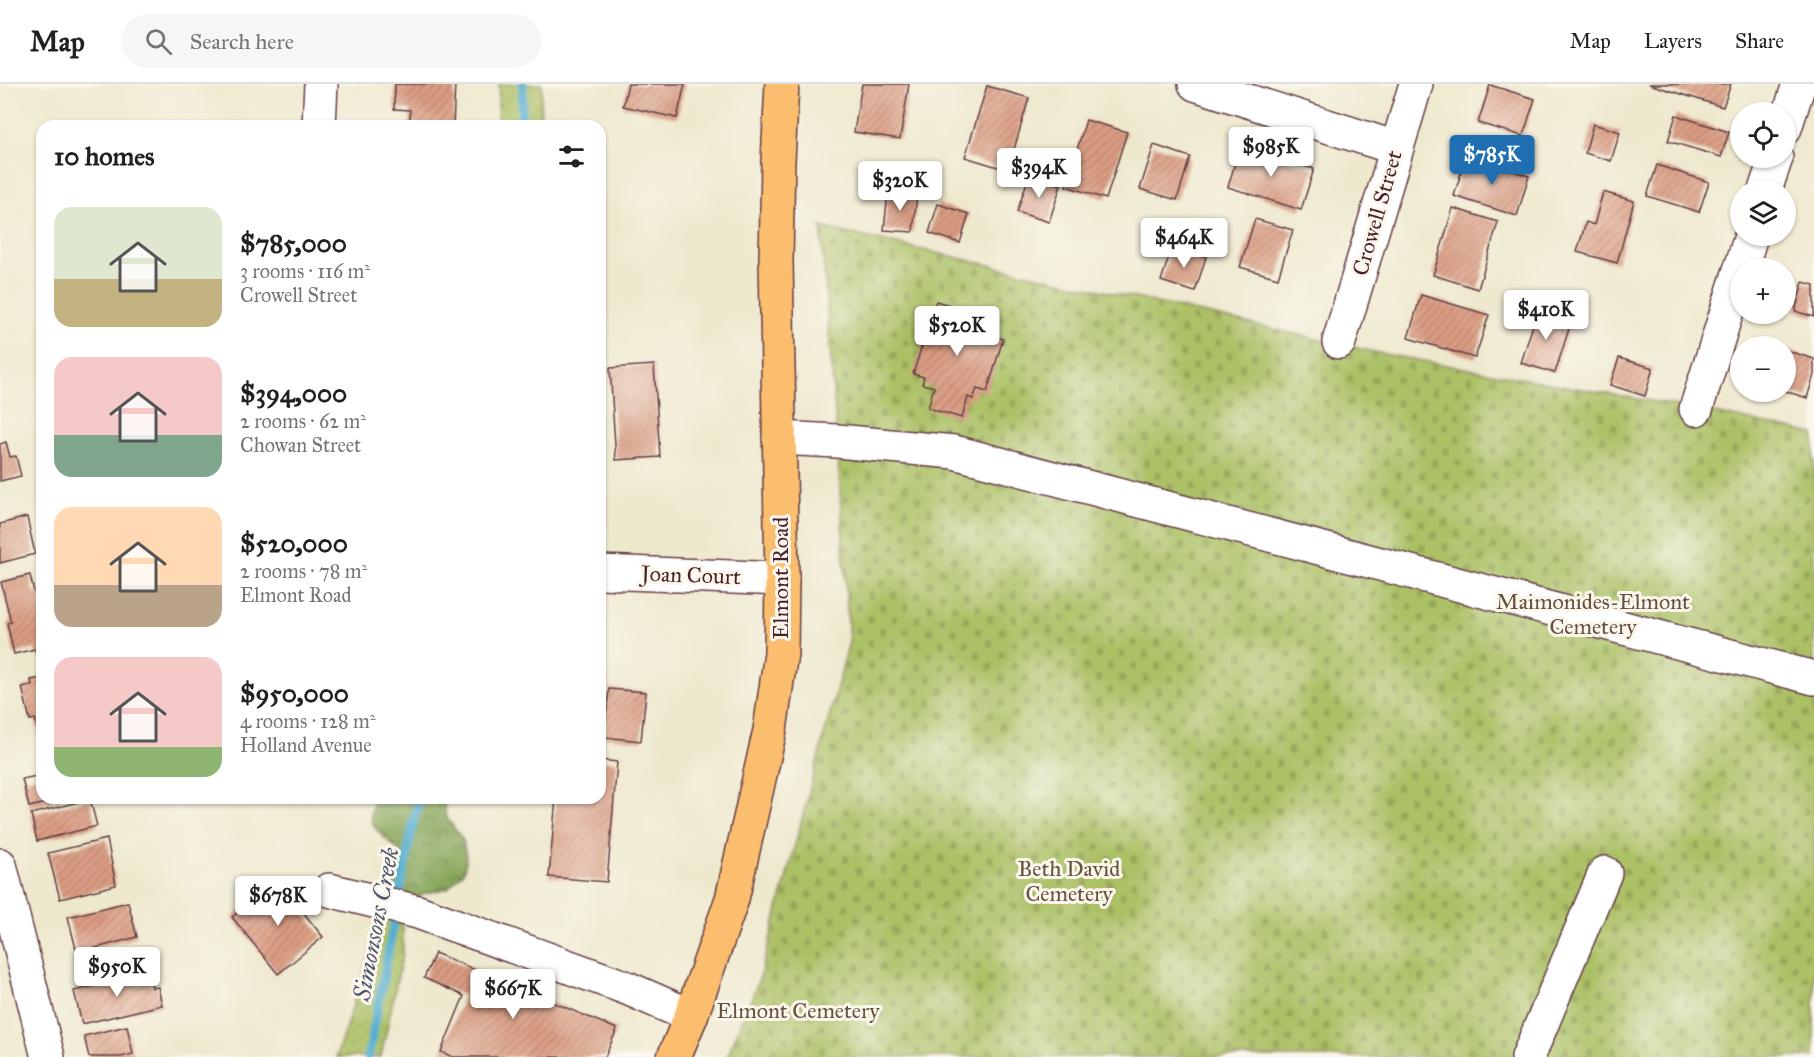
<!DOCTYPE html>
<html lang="en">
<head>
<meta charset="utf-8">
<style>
  body { margin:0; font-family:"IM FELL Great Primer",serif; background:#f6f6f6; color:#202124; height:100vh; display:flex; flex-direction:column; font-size:22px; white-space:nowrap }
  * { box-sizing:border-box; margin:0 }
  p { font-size:20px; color:#757577 }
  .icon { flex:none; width:33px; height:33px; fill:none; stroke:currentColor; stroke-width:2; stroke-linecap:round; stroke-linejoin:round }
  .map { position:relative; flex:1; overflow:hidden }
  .panel { position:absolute; left:36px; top:36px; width:570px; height:684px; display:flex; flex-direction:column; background:#fff; border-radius:18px; box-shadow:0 2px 4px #0004 }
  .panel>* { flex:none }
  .controls { position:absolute; left:1730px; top:18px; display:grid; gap:12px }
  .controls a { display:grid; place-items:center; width:66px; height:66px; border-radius:50%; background:#fff; box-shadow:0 2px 4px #0004; font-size:30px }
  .price { position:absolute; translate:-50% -51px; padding:0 14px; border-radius:6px; background:#fff; color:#222; font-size:20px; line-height:39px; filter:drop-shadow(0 2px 3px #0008) }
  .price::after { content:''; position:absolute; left:50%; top:36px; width:18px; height:14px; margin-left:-9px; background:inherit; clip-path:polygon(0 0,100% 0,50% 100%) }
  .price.active { background:#1f6fb2; color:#fff }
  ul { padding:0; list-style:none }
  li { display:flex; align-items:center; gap:18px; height:150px; padding:0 18px }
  li span { display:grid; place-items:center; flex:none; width:168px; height:120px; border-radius:18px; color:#555 }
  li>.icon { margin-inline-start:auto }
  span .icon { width:72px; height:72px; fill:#fffc; stroke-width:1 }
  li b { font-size:26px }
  h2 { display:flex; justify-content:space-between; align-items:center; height:72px; padding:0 18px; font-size:26px }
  header { display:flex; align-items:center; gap:36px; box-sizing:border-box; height:84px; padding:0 30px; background:#fff; border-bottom:2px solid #e0e0e0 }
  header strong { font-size:28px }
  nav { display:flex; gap:33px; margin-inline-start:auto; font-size:21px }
  .search { width:420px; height:54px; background:#f6f6f6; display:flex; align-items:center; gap:15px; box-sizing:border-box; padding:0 21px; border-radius:33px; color:#757577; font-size:22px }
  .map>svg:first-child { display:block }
  .grass { fill:url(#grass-dots); stroke:#7b7048; stroke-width:1.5 }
  .forest { fill:url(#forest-crowns); stroke:#6a6343; stroke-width:1.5 }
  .cemetery { fill:url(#cemetery-stones); stroke:#7b7048; stroke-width:1.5 }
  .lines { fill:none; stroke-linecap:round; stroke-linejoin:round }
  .stream { stroke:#51accf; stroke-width:9 }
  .building { fill:url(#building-hatch) }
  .minor-casing { stroke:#633d43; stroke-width:36 }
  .major-casing { stroke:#633d43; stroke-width:36 }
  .minor { stroke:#fff; stroke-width:33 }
  .major { stroke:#fbbd6e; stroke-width:33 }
  .labels { text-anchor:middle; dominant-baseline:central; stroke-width:6; stroke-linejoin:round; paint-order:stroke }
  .street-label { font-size:22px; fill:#4a1f2b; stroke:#fbf7ec }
  .park-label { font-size:22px; fill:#67503d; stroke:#fbf7ec }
  .water-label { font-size:24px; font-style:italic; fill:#4d576d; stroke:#fbf7ec }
</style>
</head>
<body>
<header>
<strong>Map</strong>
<div class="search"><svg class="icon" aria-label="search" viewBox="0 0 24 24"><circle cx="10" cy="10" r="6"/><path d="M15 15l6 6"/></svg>Search here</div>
<nav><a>Map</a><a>Layers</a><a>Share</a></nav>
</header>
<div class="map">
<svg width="1814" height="973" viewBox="0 0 1814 973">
  <defs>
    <pattern id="grass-dots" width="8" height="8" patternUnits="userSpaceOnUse" patternTransform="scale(1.5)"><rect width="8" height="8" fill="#acc166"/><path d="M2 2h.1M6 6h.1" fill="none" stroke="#96a559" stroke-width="1.8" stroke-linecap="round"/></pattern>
    <pattern id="forest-crowns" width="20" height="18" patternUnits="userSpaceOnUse" patternTransform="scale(1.5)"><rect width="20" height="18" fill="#89a75b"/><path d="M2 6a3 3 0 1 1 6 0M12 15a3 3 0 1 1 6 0" fill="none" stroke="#72874b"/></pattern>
    <pattern id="cemetery-stones" width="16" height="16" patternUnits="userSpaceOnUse" patternTransform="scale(1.5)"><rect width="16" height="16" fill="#acc166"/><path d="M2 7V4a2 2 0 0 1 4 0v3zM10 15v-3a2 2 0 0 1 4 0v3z" fill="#96a559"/></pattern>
    <pattern id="building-hatch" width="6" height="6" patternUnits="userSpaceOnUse" patternTransform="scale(1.5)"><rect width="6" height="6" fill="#db9d83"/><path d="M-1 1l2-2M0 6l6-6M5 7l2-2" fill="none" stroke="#b47f6b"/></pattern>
  </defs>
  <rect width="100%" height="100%" fill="#fbf7ec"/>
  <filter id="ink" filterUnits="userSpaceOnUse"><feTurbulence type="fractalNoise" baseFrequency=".0167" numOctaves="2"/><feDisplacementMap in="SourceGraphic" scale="12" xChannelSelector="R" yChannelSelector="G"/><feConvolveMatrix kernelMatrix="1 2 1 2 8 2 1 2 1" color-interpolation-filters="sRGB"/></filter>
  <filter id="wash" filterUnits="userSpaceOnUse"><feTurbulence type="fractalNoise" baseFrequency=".008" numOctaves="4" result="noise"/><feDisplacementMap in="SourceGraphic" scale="24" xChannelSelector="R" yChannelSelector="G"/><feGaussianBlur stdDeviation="1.35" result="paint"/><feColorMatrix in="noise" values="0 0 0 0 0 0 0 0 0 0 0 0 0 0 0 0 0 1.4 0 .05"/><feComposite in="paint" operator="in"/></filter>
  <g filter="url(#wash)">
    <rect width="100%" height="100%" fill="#eee8cd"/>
    <g class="grass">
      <polygon points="499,0 542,0 540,42 497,42"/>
      <polygon points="381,830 398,833 403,842 403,868 381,973 336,973 372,863 374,846"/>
    </g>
    <path class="forest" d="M376 714H443L446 733 463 756 466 772 464 787 448 804 423 810 411 821 391 812C383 795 388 783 401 770 387 750 359 745 376 714Z"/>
    <polygon class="cemetery" points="821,143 1384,270 1696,325 1814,350 1814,973 727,973 760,893 849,558 837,357"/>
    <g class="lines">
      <g class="stream">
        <polyline points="521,42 523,0"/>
        <polyline points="368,973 414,735 421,714"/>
      </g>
    </g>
    <g id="blocks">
      <g class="building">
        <polygon points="395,0 455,0 453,42 410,42 410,26 394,25"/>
        <polygon points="628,0 685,0 677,34 623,22"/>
        <polygon points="862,0 909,0 900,55 854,48"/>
        <polygon points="1649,0 1731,0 1723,23"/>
        <polygon points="1490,1 1535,15 1523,52 1478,39"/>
        <polygon points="987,2 1029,14 1008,86 965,73"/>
        <polygon points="1676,31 1729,48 1721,73 1668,57"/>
        <polygon points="1086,36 1127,48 1106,115 1066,102"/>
        <polygon points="1593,40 1620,48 1611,77 1585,69"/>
        <polygon points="1154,61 1190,73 1177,116 1140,105"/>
        <polygon points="1240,62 1314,85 1301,126 1228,103"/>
        <polygon points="1466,73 1529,92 1517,132 1454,112"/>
        <polygon points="1657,81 1709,98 1699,128 1647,112"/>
        <polygon points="1029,92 1061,101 1049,138 1017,128"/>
        <polygon points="888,108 917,111 913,148 884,146"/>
        <polygon points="1603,108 1634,117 1617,179 1577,168 1586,138 1594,141"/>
        <polygon points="938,120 969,130 960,159 929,149"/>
        <polygon points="1453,124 1498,138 1478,205 1433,191"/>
        <polygon points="1255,135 1293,146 1278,194 1240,183"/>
        <polygon points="1172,163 1206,173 1195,208 1161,197"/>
        <polygon points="1803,198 1814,201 1814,233 1795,227"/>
        <polygon points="1421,211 1489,231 1475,274 1408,254"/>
        <polygon points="936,217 991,233 986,250 1003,255 987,308 977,305 973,315 968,313 962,334 928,324 934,303 922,300 924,293 913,290"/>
        <polygon points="1538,225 1572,235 1555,289 1521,279"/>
        <polygon points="1785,266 1814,275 1814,291 1807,314 1785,307"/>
        <polygon points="1619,274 1653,284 1645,312 1610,301"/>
        <polygon points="654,281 660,373 616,376 610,284"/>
        <polygon points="6,358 10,373 16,372 21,392 0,397 0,360"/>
        <polygon points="27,433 35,470 0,479 0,440"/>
        <polygon points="30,491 34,508 41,506 42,511 42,570 36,571 35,565 14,570 7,539 11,538 1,498"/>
        <polygon points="42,594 42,654 40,654 35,635 30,636 22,603 32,601 31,596"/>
        <polygon points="609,605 646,608 641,657 604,653"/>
        <polygon points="600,676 617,678 607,798 549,793 556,714 600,714"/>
        <polygon points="42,691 42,714 63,715 29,723 22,695"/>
        <polygon points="90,715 97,742 37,757 31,730"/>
        <polygon points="107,755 116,801 60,815 48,769"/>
        <polygon points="278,797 323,853 278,890 232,833"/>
        <polygon points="128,818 137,853 77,869 68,833"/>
        <polygon points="435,869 617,945 605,973 453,973 441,968 464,912 424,894"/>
        <polygon points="148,889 152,904 158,903 162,921 82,940 74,907"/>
        <polygon points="127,942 133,970 121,973 89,973 84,952"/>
      </g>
    </g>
  </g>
  <g filter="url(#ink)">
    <use href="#blocks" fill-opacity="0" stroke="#633d43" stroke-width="1.5"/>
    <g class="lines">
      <defs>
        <g id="minor">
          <polyline points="1195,0 1396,64"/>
          <polyline points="319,42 321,0"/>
          <polyline points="1785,44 1799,0"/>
          <polyline points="1765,106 1776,74"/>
          <polyline points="1741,184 1751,152"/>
          <polyline points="1339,258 1416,0"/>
          <polyline points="1696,325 1740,186"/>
          <polyline points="779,354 837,357 954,368 1814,594"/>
          <polyline points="600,488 782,495"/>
          <polyline points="0,781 48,973"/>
          <polyline points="329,806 418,828 627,904 691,932"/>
          <polyline points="1528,973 1605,789"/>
        </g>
        <polyline id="major" points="674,973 691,932 732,815 770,646 781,569 782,495 776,176 778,77 782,0"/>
      </defs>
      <use href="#minor" class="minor-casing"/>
      <use href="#major" class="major-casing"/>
      <use href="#minor" class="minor"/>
      <use href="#major" class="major"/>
    </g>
  </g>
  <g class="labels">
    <g class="street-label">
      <text transform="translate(1377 129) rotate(-74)">Crowell Street</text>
      <text transform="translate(691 491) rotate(2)">Joan Court</text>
      <text transform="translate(780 494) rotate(-90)">Elmont Road</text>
    </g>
    <g class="park-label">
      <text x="1593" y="517">Maimonides-Elmont<tspan x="1593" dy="25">Cemetery</tspan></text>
      <text x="1069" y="784">Beth David<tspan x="1069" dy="25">Cemetery</tspan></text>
      <text x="798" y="926">Elmont Cemetery</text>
    </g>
    <g class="water-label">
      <text transform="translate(376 840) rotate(-79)">Simonsons Creek</text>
    </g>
  </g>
</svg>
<div class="controls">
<a><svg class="icon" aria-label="locate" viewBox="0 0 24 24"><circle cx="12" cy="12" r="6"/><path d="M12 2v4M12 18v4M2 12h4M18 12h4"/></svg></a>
<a><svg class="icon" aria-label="layers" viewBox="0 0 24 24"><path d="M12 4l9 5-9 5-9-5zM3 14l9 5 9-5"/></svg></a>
<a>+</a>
<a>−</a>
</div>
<b class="price" style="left:1271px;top:94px">$985K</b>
<b class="price active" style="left:1492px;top:102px">$785K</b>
<b class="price" style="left:1039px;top:115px">$394K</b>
<b class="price" style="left:900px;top:128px">$320K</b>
<b class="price" style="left:1184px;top:185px">$464K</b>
<b class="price" style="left:1546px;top:257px">$410K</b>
<b class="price" style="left:957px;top:273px">$520K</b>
<b class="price" style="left:278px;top:843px">$678K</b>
<b class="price" style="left:117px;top:914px">$950K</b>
<b class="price" style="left:513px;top:936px">$667K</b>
<section class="panel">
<h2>10 homes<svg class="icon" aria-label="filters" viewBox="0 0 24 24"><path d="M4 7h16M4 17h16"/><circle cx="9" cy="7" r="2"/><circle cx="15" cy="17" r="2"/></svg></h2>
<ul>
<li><span style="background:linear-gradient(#dfe7d0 60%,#c2b280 0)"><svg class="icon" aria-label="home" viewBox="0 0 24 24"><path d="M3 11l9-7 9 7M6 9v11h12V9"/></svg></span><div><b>$785,000</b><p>3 rooms · 116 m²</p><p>Crowell Street</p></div></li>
<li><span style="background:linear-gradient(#f6c9c9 65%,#7fa58c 0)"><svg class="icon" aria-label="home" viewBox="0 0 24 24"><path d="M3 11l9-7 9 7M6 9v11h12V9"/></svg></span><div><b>$394,000</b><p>2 rooms · 62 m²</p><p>Chowan Street</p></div></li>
<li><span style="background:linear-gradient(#ffd9b3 65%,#b9a48a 0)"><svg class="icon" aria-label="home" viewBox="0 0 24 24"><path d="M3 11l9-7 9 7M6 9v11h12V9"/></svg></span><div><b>$520,000</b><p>2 rooms · 78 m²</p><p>Elmont Road</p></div></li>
<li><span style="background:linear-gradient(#f6c9c9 75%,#8fb573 0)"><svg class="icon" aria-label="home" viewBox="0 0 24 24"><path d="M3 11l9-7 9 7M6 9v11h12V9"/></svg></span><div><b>$950,000</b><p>4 rooms · 128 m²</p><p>Holland Avenue</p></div></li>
</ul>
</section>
</div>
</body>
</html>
